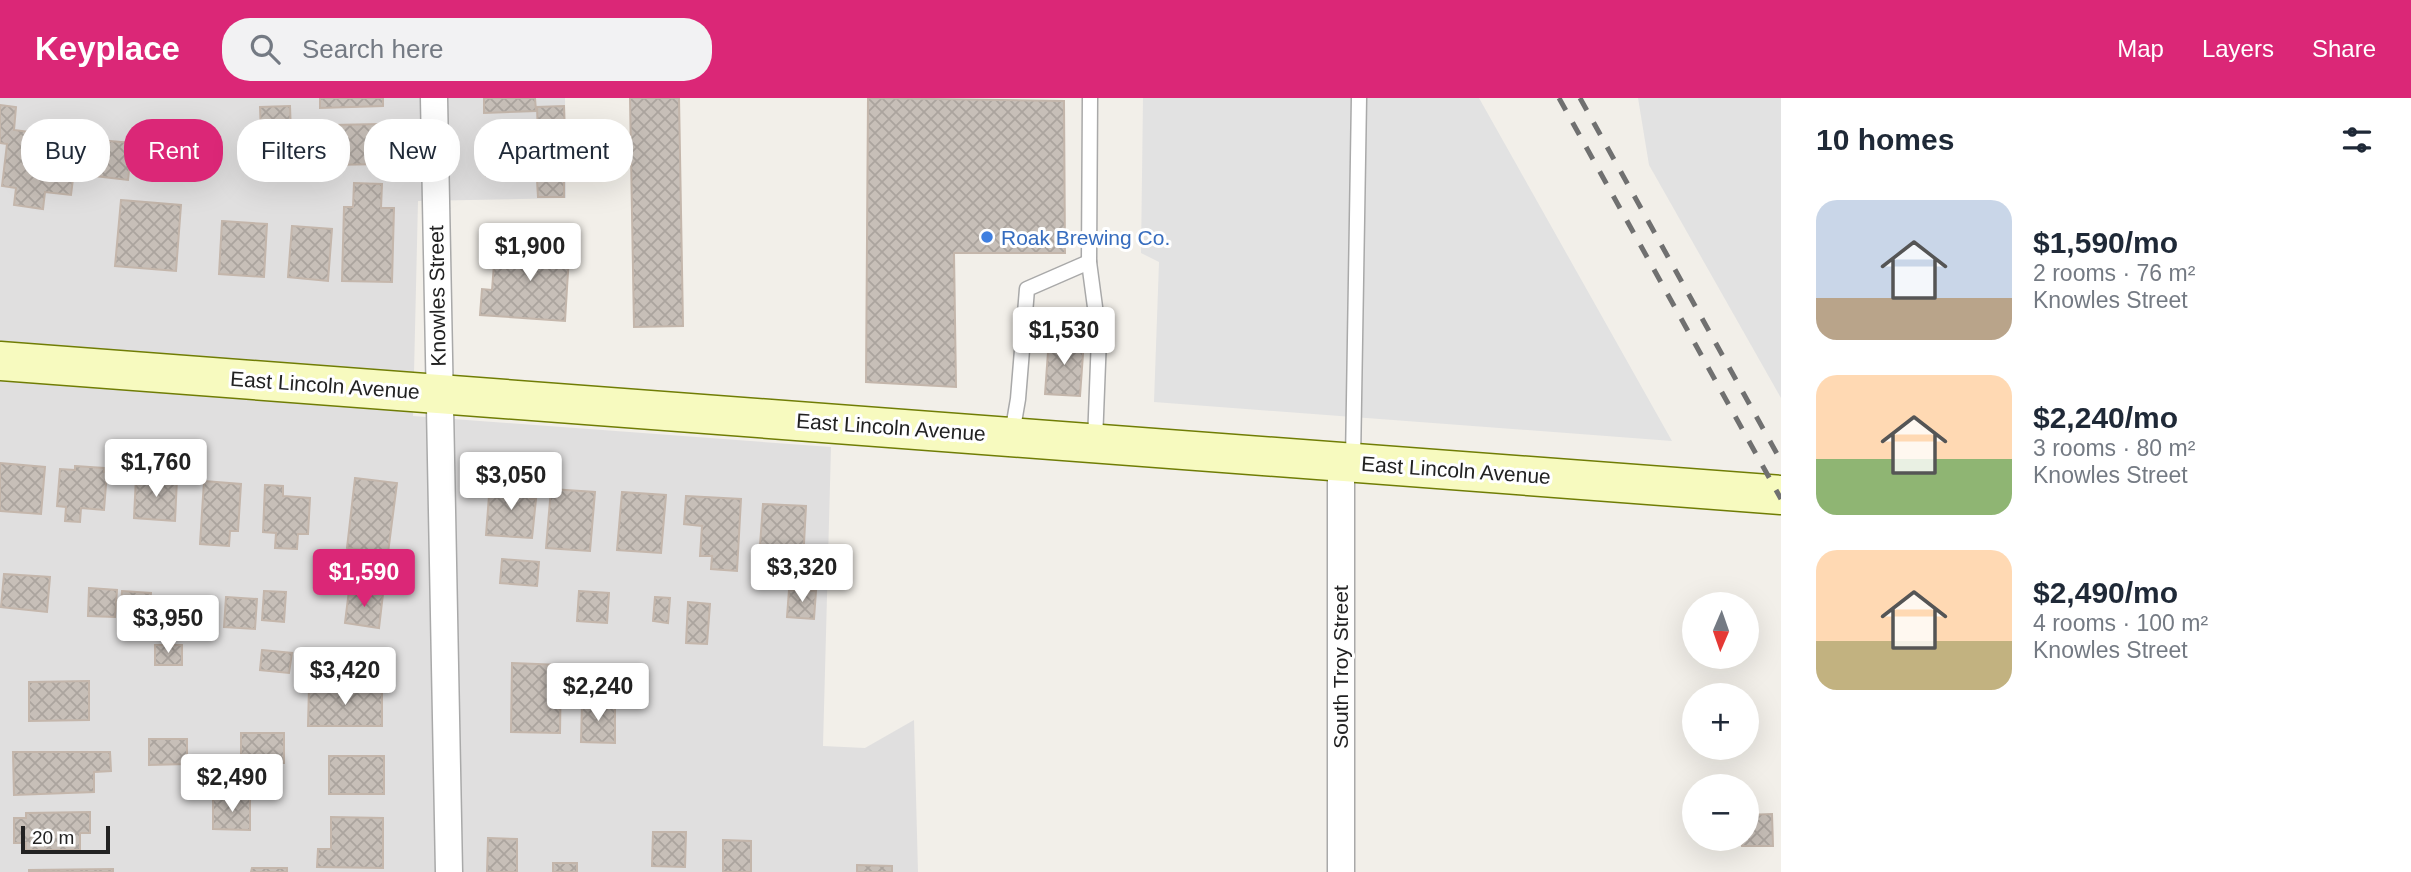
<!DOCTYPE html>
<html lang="en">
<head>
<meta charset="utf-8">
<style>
  body { margin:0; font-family:Arial,sans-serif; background:#f2f2f3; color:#1f2937; height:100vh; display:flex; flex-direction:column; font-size:26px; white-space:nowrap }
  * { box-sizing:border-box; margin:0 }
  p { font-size:23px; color:#747a83 }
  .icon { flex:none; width:38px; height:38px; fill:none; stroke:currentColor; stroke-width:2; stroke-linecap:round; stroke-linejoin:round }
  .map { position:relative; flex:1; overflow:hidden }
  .side { display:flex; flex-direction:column; background:#fff; width:630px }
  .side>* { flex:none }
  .top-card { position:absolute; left:21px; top:21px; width:665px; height:63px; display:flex; gap:14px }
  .needle { width:46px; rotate:182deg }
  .fabs { position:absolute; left:1682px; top:494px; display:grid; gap:14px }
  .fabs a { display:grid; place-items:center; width:77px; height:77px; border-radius:50%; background:#fff; box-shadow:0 7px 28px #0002; font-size:35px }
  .scale { position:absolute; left:21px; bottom:18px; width:89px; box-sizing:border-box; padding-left:7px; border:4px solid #222; border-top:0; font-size:19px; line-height:24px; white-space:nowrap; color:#222; -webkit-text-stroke:5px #fff; paint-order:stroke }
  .price { position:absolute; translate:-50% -60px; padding:0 16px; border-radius:7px; background:#fff; color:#222; font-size:23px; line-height:46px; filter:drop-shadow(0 2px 4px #0008) }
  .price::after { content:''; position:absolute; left:50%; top:42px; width:21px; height:16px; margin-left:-10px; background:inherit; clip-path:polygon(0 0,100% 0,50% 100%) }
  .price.on { background:#db2777; color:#fff }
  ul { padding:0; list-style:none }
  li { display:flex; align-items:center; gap:21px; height:175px; padding:0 35px }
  li span { display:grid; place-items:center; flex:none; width:196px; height:140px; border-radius:21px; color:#555 }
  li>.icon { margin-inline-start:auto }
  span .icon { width:84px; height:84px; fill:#fffc; stroke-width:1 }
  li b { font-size:30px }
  h2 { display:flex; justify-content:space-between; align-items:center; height:84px; padding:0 35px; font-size:30px }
  .tag { padding:0 24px; border-radius:28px; background:#fff; box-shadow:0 7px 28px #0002; font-size:24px; line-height:63px }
  .tag.on { background:#db2777; color:#fff }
  header { display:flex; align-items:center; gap:42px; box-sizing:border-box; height:98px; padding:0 35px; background:#db2777; color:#fff }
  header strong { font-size:33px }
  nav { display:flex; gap:38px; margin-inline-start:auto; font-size:24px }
  .search { width:490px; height:63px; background:#f2f2f3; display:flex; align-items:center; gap:18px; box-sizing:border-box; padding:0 24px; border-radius:28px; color:#747a83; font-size:26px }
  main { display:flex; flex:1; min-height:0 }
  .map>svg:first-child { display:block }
  .residential { fill:#e0dfdf }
  .parking { fill:#e2e2e2 }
  .building { fill:url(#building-cross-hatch); stroke:#c4b6ab; stroke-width:2 }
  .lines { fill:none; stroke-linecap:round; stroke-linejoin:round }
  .lane-casing { stroke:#a9a9a9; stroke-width:17 }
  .street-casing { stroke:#a9a9a9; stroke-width:29 }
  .secondary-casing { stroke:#707d05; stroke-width:41 }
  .lane { stroke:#fff; stroke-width:14 }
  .street { stroke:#fff; stroke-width:26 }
  .secondary { stroke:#f7fabf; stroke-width:38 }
  .rail { stroke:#707070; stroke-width:5; stroke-dasharray:14 14; stroke-linecap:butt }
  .shop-dot { fill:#3f7fe0; stroke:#fff; stroke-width:2.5 }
  .labels { text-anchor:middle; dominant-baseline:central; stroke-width:6; stroke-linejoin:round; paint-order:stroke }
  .shop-label { font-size:21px; fill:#366cbe; stroke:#fff; text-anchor:start }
  .street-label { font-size:21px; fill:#222; stroke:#fff }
</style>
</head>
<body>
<header>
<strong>Keyplace</strong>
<div class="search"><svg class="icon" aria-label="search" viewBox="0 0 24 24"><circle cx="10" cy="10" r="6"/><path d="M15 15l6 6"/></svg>Search here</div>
<nav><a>Map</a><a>Layers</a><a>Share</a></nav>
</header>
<main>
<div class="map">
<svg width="1781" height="774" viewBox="0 0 1781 774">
  <defs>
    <pattern id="building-cross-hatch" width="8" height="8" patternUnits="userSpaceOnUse" patternTransform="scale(1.75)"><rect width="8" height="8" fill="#c7bfb8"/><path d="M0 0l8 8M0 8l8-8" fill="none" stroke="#aba49e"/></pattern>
  </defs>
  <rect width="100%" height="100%" fill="#f2efe9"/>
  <polygon class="residential" points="0,0 565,0 566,100 418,103 413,318 831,349 823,648 865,650 914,622 918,774 0,774"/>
  <g class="parking">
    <polygon points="1143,0 1479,0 1672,343 1154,304 1159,164 1141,155"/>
    <polygon points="1638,0 1781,0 1781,300 1649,67"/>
  </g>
  <g class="building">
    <polygon points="320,0 383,0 383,8 320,10"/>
    <polygon points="484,0 535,0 536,13 484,15"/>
    <polygon points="630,0 679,0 683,228 634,229"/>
    <polygon points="868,0 1064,3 1065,155 954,155 956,289 866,284"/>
    <polygon points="0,7 16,9 14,32 78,40 71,97 45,94 43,111 14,107 16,90 2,88 7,46 0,45"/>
    <polygon points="290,8 291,36 261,37 260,9"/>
    <polygon points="564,8 565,36 538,37 537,9"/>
    <polygon points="380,26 381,66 333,67 332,27"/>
    <polygon points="537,39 537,48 549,48 549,69 538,69 538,77 486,78 485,40"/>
    <polygon points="98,42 132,45 128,82 95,78"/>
    <polygon points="537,82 564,82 564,99 538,99"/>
    <polygon points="354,85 382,86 381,110 394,110 392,184 342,183 344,109 353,109"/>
    <polygon points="121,102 181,107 176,173 115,168"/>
    <polygon points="222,123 267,126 264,179 219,176"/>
    <polygon points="292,128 332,131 328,183 288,179"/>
    <polygon points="533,138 566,141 565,158 569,158 565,223 480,217 482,191 492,192 495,153 532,156"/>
    <polygon points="1049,240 1084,242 1080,298 1045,296"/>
    <polygon points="0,365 45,369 41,416 0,413"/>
    <polygon points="75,368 104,370 104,374 107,374 104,412 81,410 80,424 65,423 66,409 57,408 60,371 75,372"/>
    <polygon points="136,379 177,381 175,423 134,420"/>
    <polygon points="355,380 397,385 388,455 347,450"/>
    <polygon points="204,383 241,386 238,433 230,433 229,448 200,446"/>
    <polygon points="265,387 283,388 283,398 310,400 308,436 298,436 297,451 275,450 276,435 263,434"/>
    <polygon points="494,387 531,390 530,401 536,401 532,440 486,437 489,398 492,398"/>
    <polygon points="551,391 595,394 590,453 546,450"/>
    <polygon points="622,394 666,397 661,455 617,452"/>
    <polygon points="686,398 741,401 737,473 711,471 712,458 700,458 702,428 684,426"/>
    <polygon points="763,406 806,408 803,464 759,461"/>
    <polygon points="502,461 539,464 537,488 500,485"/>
    <polygon points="4,476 50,479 47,514 1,509"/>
    <polygon points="89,490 117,492 115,519 88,518"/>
    <polygon points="349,492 383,496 379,530 345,525"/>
    <polygon points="789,492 816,493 814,521 787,519"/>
    <polygon points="122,493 151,495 149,524 120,523"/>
    <polygon points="264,493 286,494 284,524 262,522"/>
    <polygon points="579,493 609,495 607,525 577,523"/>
    <polygon points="226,499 257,501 255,531 224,529"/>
    <polygon points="655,499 670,500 668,525 653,523"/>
    <polygon points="688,504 710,506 707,546 686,545"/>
    <rect x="155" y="547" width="27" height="20"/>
    <polygon points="262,552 292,555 289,575 260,572"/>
    <polygon points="512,565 561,567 560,635 511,634"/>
    <polygon points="89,583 89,622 29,623 29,584"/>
    <polygon points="309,589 382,589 382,628 308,628"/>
    <polygon points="582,605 615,606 615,645 581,644"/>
    <rect x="241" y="635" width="43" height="30"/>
    <polygon points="149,641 187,641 187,666 149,667"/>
    <polygon points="13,654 110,654 111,673 94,674 94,694 14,697"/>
    <rect x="329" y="658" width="55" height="38"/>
    <polygon points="213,700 250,701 250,732 213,731"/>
    <polygon points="90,714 90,735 80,735 80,752 26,752 26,745 14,745 14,720 26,720 26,715"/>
    <polygon points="1772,716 1773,748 1742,748 1741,740 1746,740 1746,717"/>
    <polygon points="331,719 383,720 383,770 317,769 318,751 331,751"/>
    <polygon points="653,734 686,734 685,769 652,768"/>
    <polygon points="488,740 517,741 517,774 487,774"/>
    <polygon points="723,742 751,743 751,774 723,774"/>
    <rect x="553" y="765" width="24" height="9"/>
    <polygon points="857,767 892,768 892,774 857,774"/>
    <polygon points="252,770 287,770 287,774 251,774"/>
    <polygon points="113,771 113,774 29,774 29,772"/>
  </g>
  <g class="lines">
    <defs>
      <g id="lane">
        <polyline points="1090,0 1089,164 1099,239 1095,343"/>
        <polyline points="1012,336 1018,301 1027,191 1089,164"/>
        <polyline points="1353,363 1359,0"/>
      </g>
      <g id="street">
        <polyline points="434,0 449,774"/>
        <polyline points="1341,774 1341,364"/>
      </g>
      <polyline id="secondary" points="0,263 1781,397"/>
    </defs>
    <use href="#lane" class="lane-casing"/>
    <use href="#street" class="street-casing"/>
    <use href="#secondary" class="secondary-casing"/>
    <use href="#lane" class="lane"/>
    <use href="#street" class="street"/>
    <use href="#secondary" class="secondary"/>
    <g class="rail">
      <polyline points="1559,0 1781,401"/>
      <polyline points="1580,0 1781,363"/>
    </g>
  </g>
  <circle class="shop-dot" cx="987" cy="139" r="7"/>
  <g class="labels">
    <g class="shop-label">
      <text x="1001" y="139">Roak Brewing Co.</text>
    </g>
    <g class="street-label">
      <text transform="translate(437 198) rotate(-91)">Knowles Street</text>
      <text transform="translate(325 287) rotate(4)">East Lincoln Avenue</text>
      <text transform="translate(891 329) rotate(4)">East Lincoln Avenue</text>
      <text transform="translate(1456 372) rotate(4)">East Lincoln Avenue</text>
      <text transform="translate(1340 569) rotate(-90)">South Troy Street</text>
    </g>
  </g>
</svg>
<div class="fabs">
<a><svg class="needle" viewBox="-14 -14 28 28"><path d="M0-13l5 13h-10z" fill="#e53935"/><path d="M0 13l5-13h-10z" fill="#747a83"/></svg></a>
<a>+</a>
<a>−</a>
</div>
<div class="scale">20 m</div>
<b class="price" style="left:530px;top:185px">$1,900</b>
<b class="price" style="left:1064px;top:269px">$1,530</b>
<b class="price" style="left:156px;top:401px">$1,760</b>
<b class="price" style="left:511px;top:414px">$3,050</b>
<b class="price" style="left:802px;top:506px">$3,320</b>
<b class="price on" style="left:364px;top:511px">$1,590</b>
<b class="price" style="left:168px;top:557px">$3,950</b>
<b class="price" style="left:345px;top:609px">$3,420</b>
<b class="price" style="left:598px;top:625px">$2,240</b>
<b class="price" style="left:232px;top:716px">$2,490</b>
<div class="top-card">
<a class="tag">Buy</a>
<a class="tag on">Rent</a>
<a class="tag">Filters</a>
<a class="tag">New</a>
<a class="tag">Apartment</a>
</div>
</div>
<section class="side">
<h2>10 homes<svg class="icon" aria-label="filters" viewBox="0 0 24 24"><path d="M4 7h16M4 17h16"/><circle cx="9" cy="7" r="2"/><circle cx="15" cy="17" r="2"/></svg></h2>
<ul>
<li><span style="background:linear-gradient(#c9d6e8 70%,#b9a48a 0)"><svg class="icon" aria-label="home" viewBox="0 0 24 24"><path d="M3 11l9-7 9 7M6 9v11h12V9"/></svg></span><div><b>$1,590/mo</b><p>2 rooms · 76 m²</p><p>Knowles Street</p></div></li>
<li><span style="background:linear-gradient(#ffd9b3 60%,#8fb573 0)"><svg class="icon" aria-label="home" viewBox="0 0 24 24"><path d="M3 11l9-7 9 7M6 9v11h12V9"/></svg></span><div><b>$2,240/mo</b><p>3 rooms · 80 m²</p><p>Knowles Street</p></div></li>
<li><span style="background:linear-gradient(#ffd9b3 65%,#c2b280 0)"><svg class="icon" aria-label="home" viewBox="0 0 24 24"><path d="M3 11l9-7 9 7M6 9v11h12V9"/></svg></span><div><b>$2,490/mo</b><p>4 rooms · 100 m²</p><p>Knowles Street</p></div></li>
</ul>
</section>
</main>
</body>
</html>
